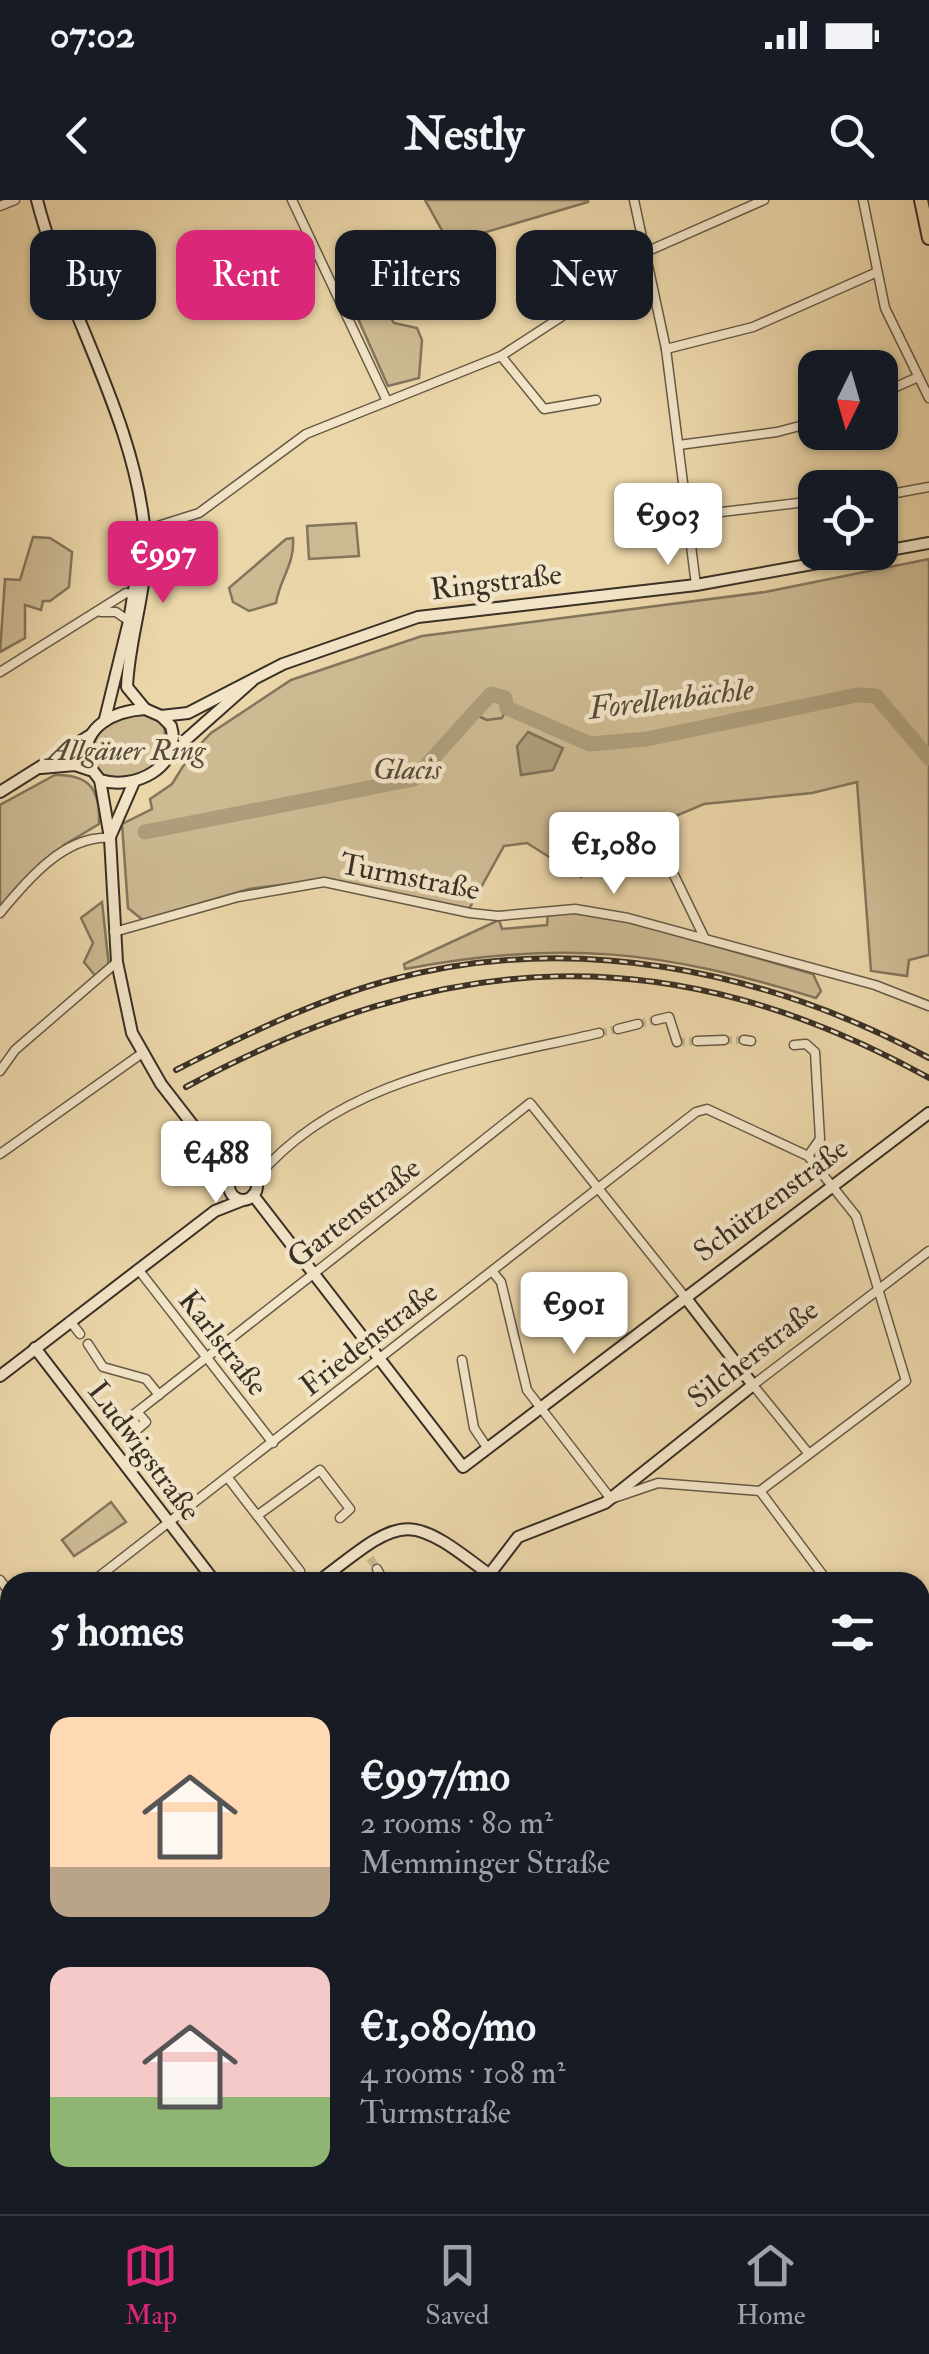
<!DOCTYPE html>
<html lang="en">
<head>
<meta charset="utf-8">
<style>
  body { margin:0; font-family:"IM FELL Double Pica",serif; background:#242831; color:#f1f3f6; height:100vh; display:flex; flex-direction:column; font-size:38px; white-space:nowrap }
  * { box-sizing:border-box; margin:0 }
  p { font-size:32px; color:#9ea1a6 }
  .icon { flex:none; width:55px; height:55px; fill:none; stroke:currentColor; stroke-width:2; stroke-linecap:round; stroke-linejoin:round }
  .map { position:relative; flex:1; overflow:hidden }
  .sheet { position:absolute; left:0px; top:1372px; width:930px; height:642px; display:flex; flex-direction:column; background:#171b24; border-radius:30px 30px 0 0; box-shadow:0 2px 8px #0004 }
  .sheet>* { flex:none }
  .guide { position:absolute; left:30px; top:30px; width:870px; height:90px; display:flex; gap:20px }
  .needle { width:65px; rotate:185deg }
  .fabs { position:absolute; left:798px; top:150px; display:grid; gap:20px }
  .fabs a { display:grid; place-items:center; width:100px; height:100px; border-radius:20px; background:#171b24; box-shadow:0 2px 8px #0004; font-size:50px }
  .price { position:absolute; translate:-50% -85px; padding:0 22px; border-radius:10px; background:#fff; color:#222; font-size:32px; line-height:65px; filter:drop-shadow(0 2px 5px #0008) }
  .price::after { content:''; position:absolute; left:50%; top:60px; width:30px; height:22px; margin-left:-15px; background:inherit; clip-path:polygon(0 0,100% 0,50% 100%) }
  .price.current { background:#db2777; color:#fff }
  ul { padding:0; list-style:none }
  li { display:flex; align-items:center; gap:30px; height:250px; padding:0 50px }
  li span { display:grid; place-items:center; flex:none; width:280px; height:200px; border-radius:20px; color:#555 }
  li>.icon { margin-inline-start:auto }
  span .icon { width:120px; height:120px; fill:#fffc; stroke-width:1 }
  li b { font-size:42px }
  h2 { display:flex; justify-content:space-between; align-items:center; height:120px; padding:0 50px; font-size:42px }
  .tag { padding:0 35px; border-radius:20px; background:#171b24; box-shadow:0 2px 8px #0004; font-size:35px; line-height:90px }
  .tag.current { background:#db2777; color:#fff }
  .status { display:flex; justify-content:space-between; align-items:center; height:70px; padding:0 50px; background:#171b24; direction:ltr }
  .status svg { height:28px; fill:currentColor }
  header { display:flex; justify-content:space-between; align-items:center; height:130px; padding:0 50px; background:#171b24; font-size:45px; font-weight:700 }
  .dock { display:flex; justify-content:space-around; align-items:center; height:140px; border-top:2px solid #363941; background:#171b24; font-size:28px; color:#9ea1a6 }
  .dock a { display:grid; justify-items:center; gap:5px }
  .dock .current { color:#db2777 }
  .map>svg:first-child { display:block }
  .green { fill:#cdba93; stroke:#83755c; stroke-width:2.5 }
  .water { fill:#ae9e7c; stroke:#7f7259; stroke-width:2.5 }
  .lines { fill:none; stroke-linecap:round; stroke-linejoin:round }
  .stream { stroke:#7f7259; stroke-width:2.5 }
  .river { stroke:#ae9e7c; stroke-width:15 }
  .street-tunnel { stroke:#c7b58f; stroke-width:8; stroke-dasharray:8 4; stroke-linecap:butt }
  .street-casing { stroke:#665a46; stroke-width:11 }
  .secondary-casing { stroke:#393025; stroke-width:14 }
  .highway-casing { stroke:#393025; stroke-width:16 }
  .street { stroke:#f2e4c7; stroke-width:8 }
  .secondary { stroke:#f2e4c7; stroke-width:10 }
  .highway { stroke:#ebd6a9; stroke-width:12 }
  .rail-casing { stroke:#393025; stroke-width:6 }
  .rail { stroke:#f2e4c7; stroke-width:2.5; stroke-dasharray:8; stroke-linecap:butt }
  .labels { text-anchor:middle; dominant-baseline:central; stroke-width:9; stroke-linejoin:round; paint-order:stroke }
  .street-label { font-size:30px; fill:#393025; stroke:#f2e4c7 }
  .park-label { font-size:30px; font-style:italic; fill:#574c3b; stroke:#f2e4c7 }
  .water-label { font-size:32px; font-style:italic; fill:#564c3b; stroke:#f2e4c7 }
</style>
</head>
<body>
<div class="status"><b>07:02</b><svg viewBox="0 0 49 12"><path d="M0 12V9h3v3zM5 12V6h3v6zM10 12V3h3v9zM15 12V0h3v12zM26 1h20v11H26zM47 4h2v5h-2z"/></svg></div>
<header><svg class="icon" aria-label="back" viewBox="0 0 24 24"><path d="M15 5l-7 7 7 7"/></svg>Nestly<svg class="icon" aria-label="search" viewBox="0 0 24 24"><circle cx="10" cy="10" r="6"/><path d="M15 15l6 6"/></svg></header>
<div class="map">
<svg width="929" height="2014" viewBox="0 0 929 2014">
  <rect width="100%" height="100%" fill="#ebd6a9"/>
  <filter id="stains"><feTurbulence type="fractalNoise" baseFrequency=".002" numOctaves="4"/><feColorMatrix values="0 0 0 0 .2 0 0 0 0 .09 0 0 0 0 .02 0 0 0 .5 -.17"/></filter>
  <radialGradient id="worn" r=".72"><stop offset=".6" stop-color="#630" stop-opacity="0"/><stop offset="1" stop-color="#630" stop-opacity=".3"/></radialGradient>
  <g class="green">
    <polygon points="425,0 588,0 588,2 449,43"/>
    <polygon points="362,89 371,89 394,123 417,128 422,140 419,178 388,186 348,96"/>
    <polygon points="356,323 359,356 309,359 307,326"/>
    <polygon points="33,337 50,338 72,352 69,387 50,401 43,401 41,410 25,405 25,438 0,452 5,379 20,380"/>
    <path d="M293 338C295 364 280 378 276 403L249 411 233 402 229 388 286 339Z"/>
    <polygon points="929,359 929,755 909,760 907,776 871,771 857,582 812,593 704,604 647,628 581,677 527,643 504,646 469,709 327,679 249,689 143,720 128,708 122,624 152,609 150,599 172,584 190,555 211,533 291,480 422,436 765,392"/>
    <path d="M136 512 153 515 164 525 167 551 142 578 106 579 90 564C91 530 107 524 136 512Z"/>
    <path d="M55 575C92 574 100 592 99 624L64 645 0 711V605Z"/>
    <polygon points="102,702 109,767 97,778 84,762 93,743 81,718"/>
    <path d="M578 712 623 720 813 774 821 791 816 798C665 751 561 739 405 769L404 764 499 720 502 729 547 725 548 713Z"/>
    <polygon points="111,1302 126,1322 74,1356 62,1340"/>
  </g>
  <g class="water">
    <polygon points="528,532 563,548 553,570 521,575 517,546"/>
    <polygon points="10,1760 10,1868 0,1875 0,1767"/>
  </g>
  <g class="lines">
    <polyline class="stream" points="476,515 487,520 502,518 507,508"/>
    <polyline class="river" points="145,632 414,579 491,494 505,498 507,508 590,544 647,539 857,495 876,496 929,558"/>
    <g class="street-tunnel">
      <polyline points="638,824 656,820"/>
      <polyline points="599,833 618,829"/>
      <polyline points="724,840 744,840"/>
      <polyline points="677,842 697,841"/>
      <polyline points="370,1358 377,1369"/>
    </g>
    <defs>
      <g id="street">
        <polyline points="292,0 386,199"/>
        <polyline points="634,0 666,149 696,385"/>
        <polyline points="863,0 885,108 929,198"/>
        <polyline points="0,6 15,0"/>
        <polyline points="666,149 753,127 875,73"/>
        <polyline points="501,156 544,209 596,200"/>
        <polyline points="880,194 916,178"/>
        <polyline points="679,245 777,232 815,222"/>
        <polyline points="880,296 929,287"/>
        <polyline points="687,316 815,301"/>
        <polyline points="145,330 199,313 306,234 501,156 558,119 648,51 764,0"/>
        <polyline points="101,412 116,412 129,421"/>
        <polyline points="0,472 126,393 135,394"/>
        <polyline points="658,642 704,737"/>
        <path d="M0 713C27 680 65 635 110 638"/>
        <polyline points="114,732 238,697 324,682 470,713 498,716 575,709 628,718 875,785 929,806"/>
        <polyline points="656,820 669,817 677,842"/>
        <polyline points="618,829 638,824"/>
        <polyline points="744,840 751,841"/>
        <polyline points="697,841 724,840"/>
        <polyline points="794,845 806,844 815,852 820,939 808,956"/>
        <polyline points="0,871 15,850 117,762"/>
        <polyline points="0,954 141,854"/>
        <path d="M255 980C338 878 479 861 599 833"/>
        <polyline points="138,1069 273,1243"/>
        <polyline points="70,1121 80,1134"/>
        <polyline points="88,1144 103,1167 146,1179 159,1195"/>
        <polyline points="462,1160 474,1228 488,1249"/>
        <path d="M137 1212 146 1222 139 1228 130 1217 137 1212C268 1109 400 1007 530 903L685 1097"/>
        <polyline points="809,1254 753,1185 929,1051"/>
        <polyline points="228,1278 300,1371"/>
        <polyline points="760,1291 828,1382"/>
        <polyline points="258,1315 320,1270 350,1309 340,1318"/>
        <polyline points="377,1369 384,1382"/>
        <polyline points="0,1380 10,1393"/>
        <polyline points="92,1382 696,912 707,909 808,956 856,1016 906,1181 760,1291 658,1283 611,1299 527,1190 501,1082 492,1071"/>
        <polyline points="0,1451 10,1443"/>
        <polyline points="920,1574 929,1571"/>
        <polyline points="0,1599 10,1614"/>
        <polyline points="920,1640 929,1640"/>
        <polyline points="0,1672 10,1685"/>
        <polyline points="0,1739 10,1734"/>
        <polyline points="0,1894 10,1889"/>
        <polyline points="395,2005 449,2014"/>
        <polyline points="189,2014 191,2005"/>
        <polyline points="289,2014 292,2005"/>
        <polyline points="666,2014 666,2005"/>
      </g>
      <g id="secondary">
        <path d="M37 0C66 113 135 217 145 335 149 388 129 435 127 487L145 509"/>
        <path d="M145 509 161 516 171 526C183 567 134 591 100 580L86 562C82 526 114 511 145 509Z"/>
        <polyline points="161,516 188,513 283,464 418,417 696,385 929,343"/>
        <polyline points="105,519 129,421 142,340"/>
        <polyline points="172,552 252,481"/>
        <polyline points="41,568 75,565 90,570"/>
        <polyline points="100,580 110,638 117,762 132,833 161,884 233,977"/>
        <polyline points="0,592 89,536"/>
        <polyline points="110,637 134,582"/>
        <circle cx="243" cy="986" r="14"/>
        <polyline points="253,995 463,1267 929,913"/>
        <polyline points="35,1148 215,1382"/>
        <polyline points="0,1176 215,1011 243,1000"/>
        <polyline points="489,1375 518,1337 605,1303 753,1185 685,1097"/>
        <path d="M318 1382C408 1312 406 1311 499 1382"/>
        <polyline points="0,1629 10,1621"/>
        <polyline points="920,1741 929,1742"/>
        <polyline points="0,2005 10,1997"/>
        <polyline points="535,2014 537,2005"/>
      </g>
      <polyline id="highway" points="921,0 929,38"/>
    </defs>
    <use href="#street" class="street-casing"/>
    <use href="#secondary" class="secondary-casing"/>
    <use href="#highway" class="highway-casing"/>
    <use href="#street" class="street"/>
    <use href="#secondary" class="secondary"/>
    <use href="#highway" class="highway"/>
    <defs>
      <g id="rail">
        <path d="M176 870C243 836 314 801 386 781 570 730 763 769 929 858"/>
        <path d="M186 887C443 748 669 734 929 878"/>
      </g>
    </defs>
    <use href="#rail" class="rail-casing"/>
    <use href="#rail" class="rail"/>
  </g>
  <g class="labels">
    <g class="street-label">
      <text transform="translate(496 382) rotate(-7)">Ringstraße</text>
      <text transform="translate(410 677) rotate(11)">Turmstraße</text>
      <text transform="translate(771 1000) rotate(-37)">Schützenstraße</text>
      <text transform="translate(354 1013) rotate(-38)">Gartenstraße</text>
      <text transform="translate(369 1139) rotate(-38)">Friedenstraße</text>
      <text transform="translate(223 1143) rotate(52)">Karlstraße</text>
      <text transform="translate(753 1154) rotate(-38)">Silcherstraße</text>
      <text transform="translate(144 1251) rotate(53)">Ludwigstraße</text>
    </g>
    <g class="park-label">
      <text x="126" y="550">Allgäuer Ring</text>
      <text x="407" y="569">Glacis</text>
    </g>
    <g class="water-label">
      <text transform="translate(671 499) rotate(-7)">Forellenbächle</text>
    </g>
  </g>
  <rect width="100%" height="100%" filter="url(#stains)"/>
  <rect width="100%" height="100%" fill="url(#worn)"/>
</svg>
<div class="fabs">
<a><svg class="needle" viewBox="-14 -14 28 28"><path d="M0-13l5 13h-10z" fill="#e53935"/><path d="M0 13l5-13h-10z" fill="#9ea1a6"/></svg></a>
<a><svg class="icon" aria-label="locate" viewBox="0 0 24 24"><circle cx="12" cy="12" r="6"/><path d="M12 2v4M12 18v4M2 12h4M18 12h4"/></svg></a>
</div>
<b class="price" style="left:668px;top:368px">€903</b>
<b class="price current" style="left:163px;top:406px">€997</b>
<b class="price" style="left:614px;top:697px">€1,080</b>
<b class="price" style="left:216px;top:1006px">€488</b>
<b class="price" style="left:574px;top:1157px">€901</b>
<div class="guide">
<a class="tag">Buy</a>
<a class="tag current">Rent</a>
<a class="tag">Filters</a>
<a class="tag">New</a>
</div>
<section class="sheet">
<h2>5 homes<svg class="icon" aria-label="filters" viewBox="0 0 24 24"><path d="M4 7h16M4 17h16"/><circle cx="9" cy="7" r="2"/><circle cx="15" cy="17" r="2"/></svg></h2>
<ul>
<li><span style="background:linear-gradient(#ffd9b3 75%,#b9a48a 0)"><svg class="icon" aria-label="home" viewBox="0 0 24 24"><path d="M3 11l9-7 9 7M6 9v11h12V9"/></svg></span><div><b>€997/mo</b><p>2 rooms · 80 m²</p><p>Memminger Straße</p></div></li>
<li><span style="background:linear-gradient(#f6c9c9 65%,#8fb573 0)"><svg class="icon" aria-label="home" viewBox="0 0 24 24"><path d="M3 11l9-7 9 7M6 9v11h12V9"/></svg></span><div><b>€1,080/mo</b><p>4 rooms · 108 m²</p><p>Turmstraße</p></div></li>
</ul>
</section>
</div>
<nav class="dock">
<a class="current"><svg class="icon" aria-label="map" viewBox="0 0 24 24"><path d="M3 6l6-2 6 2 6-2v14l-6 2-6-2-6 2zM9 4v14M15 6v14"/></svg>Map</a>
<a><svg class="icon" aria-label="saved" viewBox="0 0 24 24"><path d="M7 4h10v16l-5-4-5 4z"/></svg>Saved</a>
<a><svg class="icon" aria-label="home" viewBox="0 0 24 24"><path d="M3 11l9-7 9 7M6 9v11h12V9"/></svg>Home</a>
</nav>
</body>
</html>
